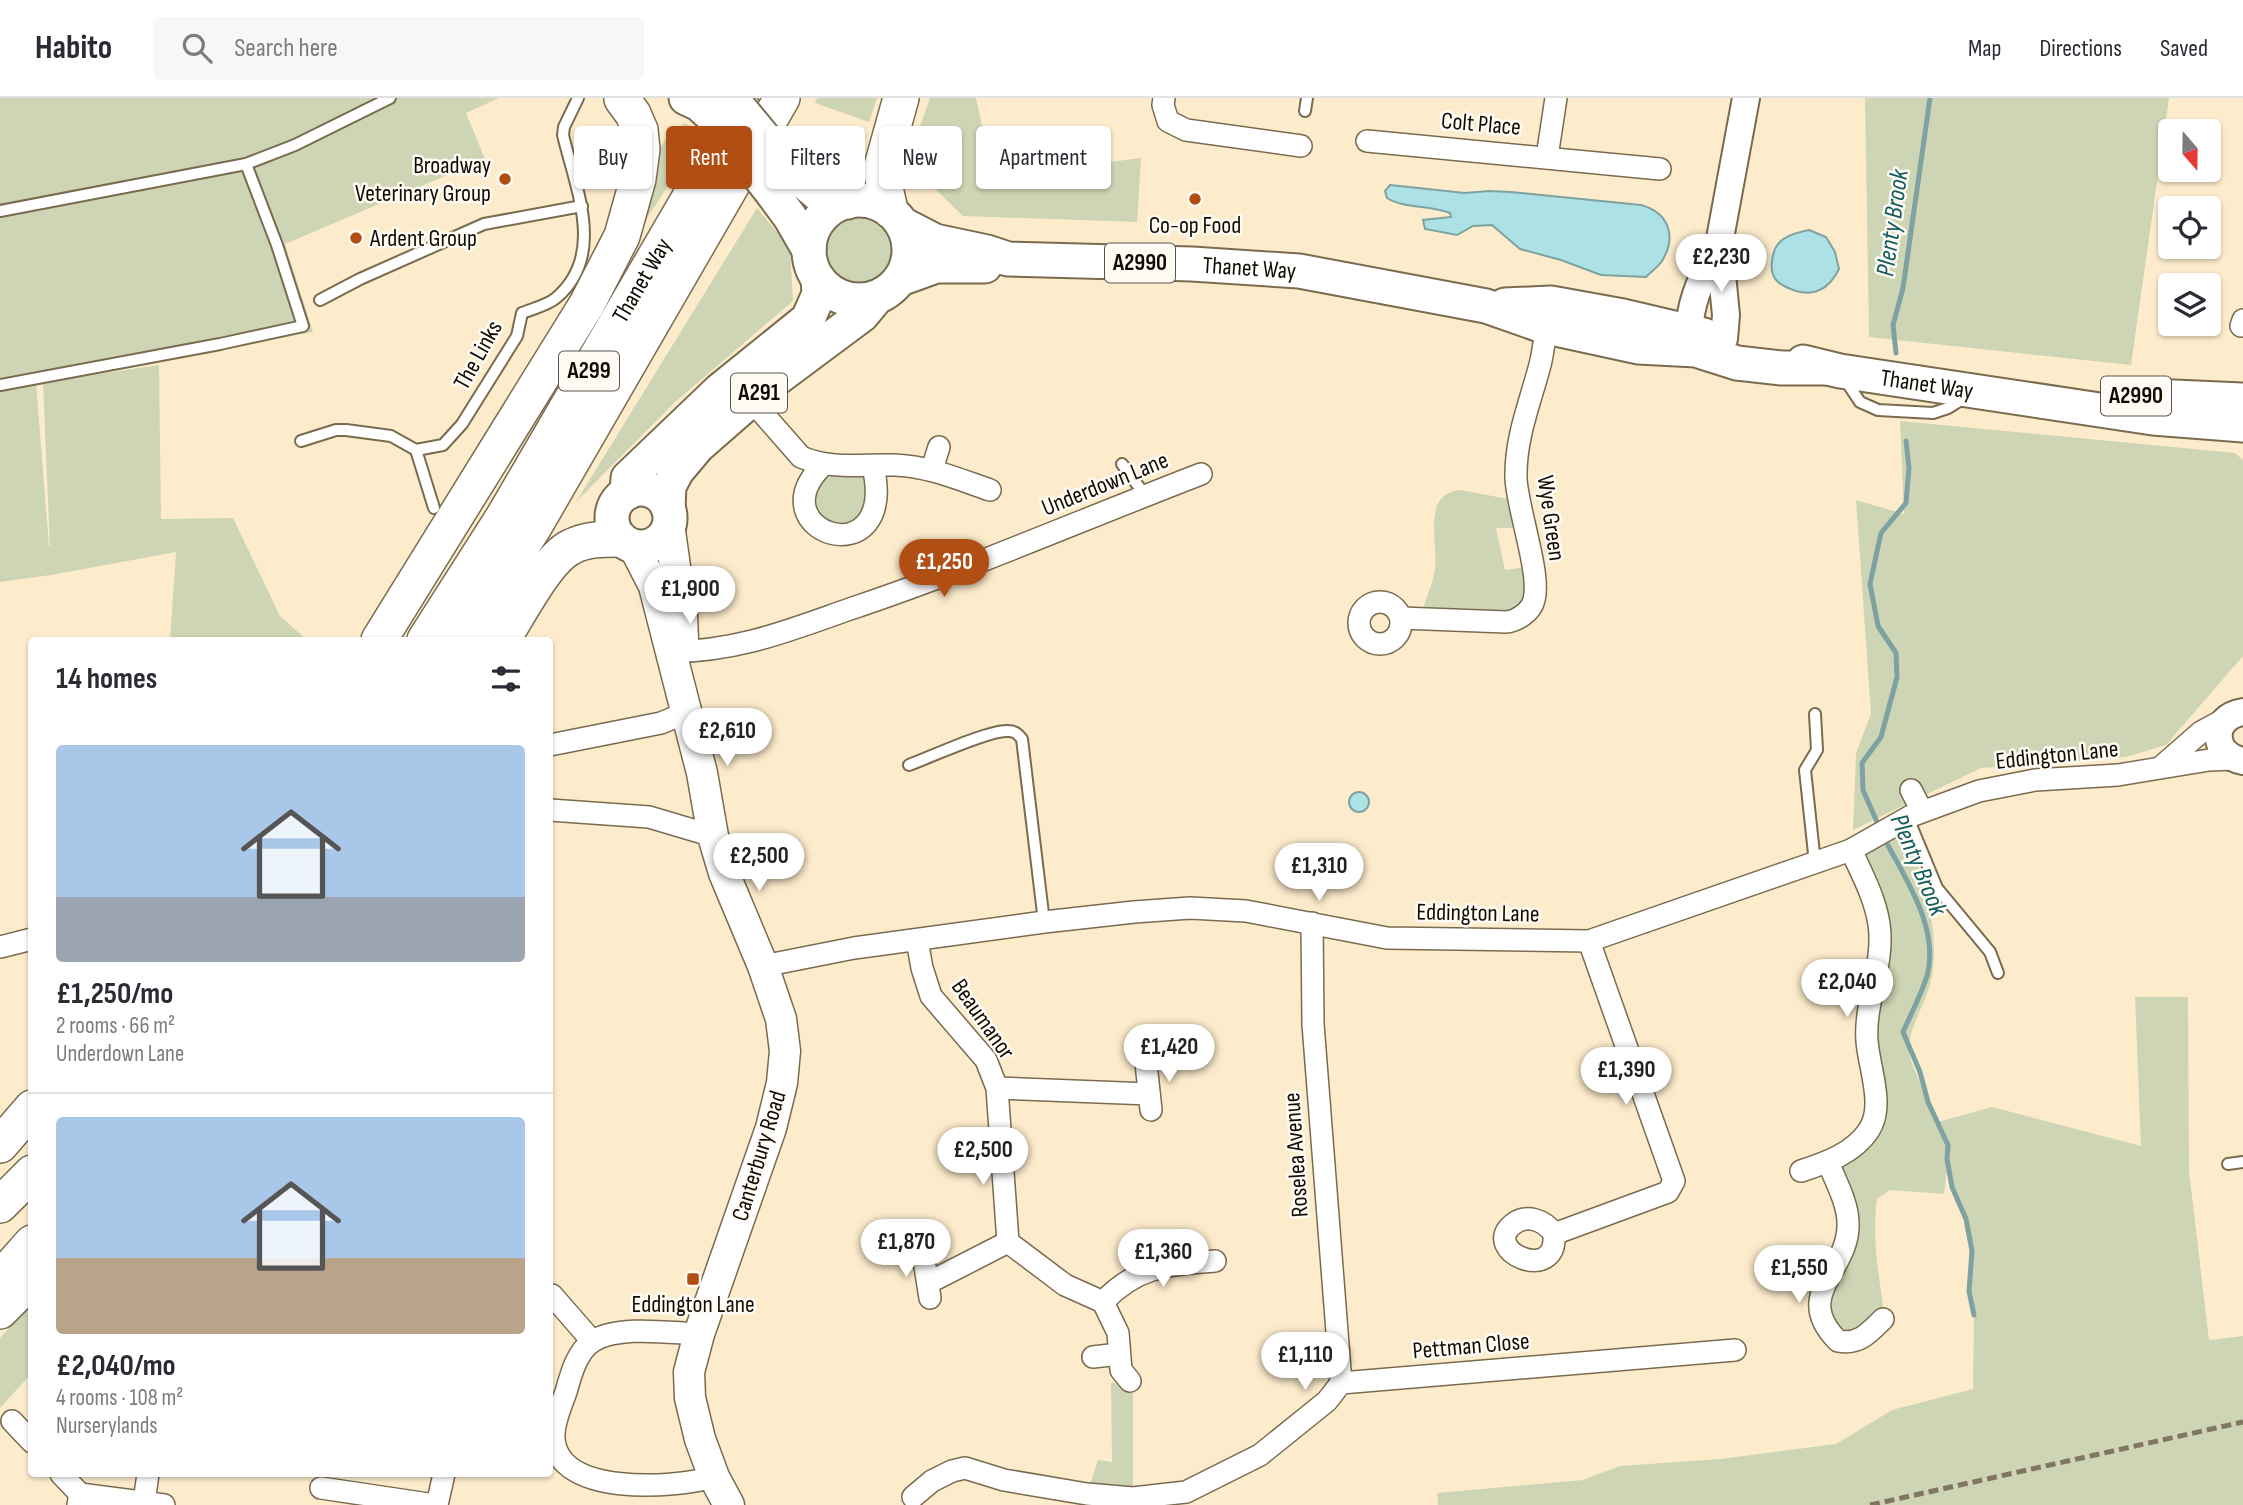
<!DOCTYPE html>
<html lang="en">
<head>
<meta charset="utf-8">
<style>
  body { margin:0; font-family:"Sofia Sans Condensed",sans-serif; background:#f7f7f7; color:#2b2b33; height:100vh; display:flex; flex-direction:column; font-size:26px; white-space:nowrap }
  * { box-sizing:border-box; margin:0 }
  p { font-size:23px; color:#7c7c81 }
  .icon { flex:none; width:38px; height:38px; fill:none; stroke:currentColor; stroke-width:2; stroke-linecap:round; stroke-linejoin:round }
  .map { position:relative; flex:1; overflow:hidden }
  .side { position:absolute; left:28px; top:539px; width:525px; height:840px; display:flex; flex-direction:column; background:#fff; border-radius:7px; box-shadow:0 2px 5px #0004 }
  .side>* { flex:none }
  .guide { position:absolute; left:574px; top:28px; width:665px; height:63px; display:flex; gap:14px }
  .needle { width:46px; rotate:160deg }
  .buttons { position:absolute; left:2158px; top:21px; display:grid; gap:14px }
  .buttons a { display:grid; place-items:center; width:63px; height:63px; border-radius:7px; background:#fff; box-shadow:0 2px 5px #0004; font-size:35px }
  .price { position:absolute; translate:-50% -60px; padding:0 16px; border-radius:24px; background:#fff; color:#222; font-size:23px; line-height:46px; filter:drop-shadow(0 2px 4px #0008) }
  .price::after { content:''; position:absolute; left:50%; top:42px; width:21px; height:16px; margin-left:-10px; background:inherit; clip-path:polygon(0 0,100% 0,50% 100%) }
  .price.selected { background:#b14e13; color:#fff }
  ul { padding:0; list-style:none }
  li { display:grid; align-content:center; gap:14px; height:371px; padding:0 28px }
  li+li { border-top:2px solid #e1e1e2 }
  li span { display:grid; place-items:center; height:217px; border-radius:7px; color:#555 }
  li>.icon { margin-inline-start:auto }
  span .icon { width:126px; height:126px; fill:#fffc; stroke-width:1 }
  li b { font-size:30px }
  h2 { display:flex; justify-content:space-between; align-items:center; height:84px; padding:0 28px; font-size:30px }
  .tag { padding:0 24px; border-radius:7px; background:#fff; box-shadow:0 2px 5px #0004; font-size:24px; line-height:63px }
  .tag.selected { background:#b14e13; color:#fff }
  header { display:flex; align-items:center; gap:42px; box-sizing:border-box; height:98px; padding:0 35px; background:#fff; border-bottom:2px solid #e1e1e2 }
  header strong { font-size:33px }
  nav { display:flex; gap:38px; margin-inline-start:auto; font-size:24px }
  .search { width:490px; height:63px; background:#f7f7f7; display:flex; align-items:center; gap:18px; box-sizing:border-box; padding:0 24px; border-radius:7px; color:#7c7c81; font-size:26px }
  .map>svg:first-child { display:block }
  .green { fill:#ced5b4; fill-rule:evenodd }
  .water { fill:#ace2e5; stroke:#7ea2a1; stroke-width:2 }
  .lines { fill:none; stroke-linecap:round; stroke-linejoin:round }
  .stream { stroke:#7ea2a1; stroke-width:5 }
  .service-casing { stroke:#7a6b4f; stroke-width:14 }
  .minor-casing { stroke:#7a6b4f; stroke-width:24 }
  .tertiary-casing { stroke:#7a6b4f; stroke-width:30 }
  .secondary-casing { stroke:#7a6b4f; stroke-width:33 }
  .primary-casing { stroke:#7a6b4f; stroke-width:37 }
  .trunk-casing { stroke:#7a6b4f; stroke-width:38 }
  .service { stroke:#fff; stroke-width:10 }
  .minor { stroke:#fff; stroke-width:21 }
  .tertiary { stroke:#fff; stroke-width:26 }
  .secondary { stroke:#fff; stroke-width:30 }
  .primary { stroke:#fff; stroke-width:33 }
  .trunk { stroke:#fff; stroke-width:35 }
  .rail { stroke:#807662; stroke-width:5; stroke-dasharray:10 5; stroke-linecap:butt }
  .primary-bridge-casing { stroke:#7a6b4f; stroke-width:37; stroke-linecap:butt }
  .primary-bridge { stroke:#fff; stroke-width:33 }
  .poi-dot { fill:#b14e13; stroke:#fefbf4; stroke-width:2.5 }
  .labels { text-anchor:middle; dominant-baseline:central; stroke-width:5; stroke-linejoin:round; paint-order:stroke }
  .shield { fill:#fefbf4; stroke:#58544b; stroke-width:2 }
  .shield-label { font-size:23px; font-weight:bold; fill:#110c03 }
  .street-label { font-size:24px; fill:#110c03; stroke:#fefbf4 }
  .poi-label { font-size:24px; fill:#110c03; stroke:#fefbf4 }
  .water-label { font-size:26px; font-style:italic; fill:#105b60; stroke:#fefbf4 }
</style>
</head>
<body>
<header>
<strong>Habito</strong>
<div class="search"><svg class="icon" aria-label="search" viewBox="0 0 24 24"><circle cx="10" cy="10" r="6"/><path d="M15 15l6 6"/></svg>Search here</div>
<nav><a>Map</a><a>Directions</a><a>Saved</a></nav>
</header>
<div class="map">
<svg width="2243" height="1407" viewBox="0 0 2243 1407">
  <rect width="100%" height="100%" fill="#fdeccc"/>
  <g class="green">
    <path d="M0 0H499L466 15 485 61 285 146 313 234 79 279 159 267 161 421 233 420 280 518 307 542H170L176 454 51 477 0 484ZM36 285 43 286 50 448H49Z"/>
    <polygon points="817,0 877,0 869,24 815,5"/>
    <polygon points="930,0 976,0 993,79 1141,60 1137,124 963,118 932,88 909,59"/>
    <polygon points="1865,0 2169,0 2131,267 1869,239"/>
    <path d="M686 25 700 39 647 120C652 87 650 40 686 25Z"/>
    <polygon points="757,110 790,150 793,203 674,305 576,404"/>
    <circle cx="859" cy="153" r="33"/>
    <polygon points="1900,323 2235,355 2243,362 2243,558 2166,647 2126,659 1981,670 1853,732 1856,655 1871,616 1856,402 1904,416"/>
    <polygon points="873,368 866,427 816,429 809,388 817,373"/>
    <path d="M1460 392 1519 403 1525 430H1496L1505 472 1532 468 1529 512 1420 520C1424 505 1432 488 1435 472 1439 447 1420 396 1460 392Z"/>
    <path d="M1897 726C1925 763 1942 842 1930 887 1924 908 1908 931 1909 954 1910 966 1932 1010 1938 1024L1992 1009 2141 1048 2135 899H2188L2189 1073 2209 1242 2243 1238V1407H1438L1437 1395 1583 1382 1620 1368 1720 1361 1836 1346 1892 1312 1973 1291 1974 1217 1969 1193 1972 1153 1966 1121 1952 1089 1948 1064 1944 1096 1890 1092 1877 1101C1874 1123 1875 1150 1878 1172 1880 1189 1884 1204 1883 1221L1857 1244 1821 1223 1846 1146 1828 1064 1869 1032 1879 864 1851 752Z"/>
    <polygon points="31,1207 31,1276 0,1310 0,1240"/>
    <polygon points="1130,1283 1133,1286 1133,1400 1087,1396 1098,1362 1112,1364 1111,1285"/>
  </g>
  <g class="water">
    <path d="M1390 87 1465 95 1489 93 1511 94 1641 107C1669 115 1677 138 1662 163 1658 169 1651 174 1646 179L1601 177 1561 162 1520 151 1492 127 1473 128 1457 137 1425 131 1423 122 1451 119 1450 115C1430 107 1405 111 1387 100L1385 93Z"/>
    <path d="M1809 132 1826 139 1835 154 1839 171C1830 189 1817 199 1796 193 1790 191 1782 188 1777 183 1772 178 1771 170 1772 163 1774 141 1789 136 1809 132Z"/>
    <circle cx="1359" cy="704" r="10"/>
  </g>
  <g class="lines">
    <g class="stream">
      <polyline points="1896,255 1893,227 1903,190 1930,0"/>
      <polyline points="1880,731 1863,692 1862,665 1881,639 1897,579 1896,555 1878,528 1870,486 1881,435 1906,405 1909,370 1906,343"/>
      <path d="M1884 740C1905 780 1940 830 1927 878 1921 897 1911 916 1903 934L1920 974 1928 1004 1948 1047 1947 1061 1952 1089 1966 1121 1972 1153 1969 1193 1974 1217"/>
    </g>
    <defs>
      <g id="service">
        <polyline points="1305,13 1307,0"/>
        <polyline points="0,113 246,66"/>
        <polyline points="320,202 360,181 484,126 582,108"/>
        <polyline points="1844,280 1860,304 1878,312 1933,315 1948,310 1964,300"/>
        <polyline points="0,287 220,246 303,228 277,147 246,66 295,47 390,0"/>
        <polyline points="301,343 336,332 346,332 391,338 416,352"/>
        <path d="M416 352 443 347 462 326 517 238 522 215C532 211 548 207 556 200 607 157 575 89 563 37L564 29 578 0"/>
        <polyline points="416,352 434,410"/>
        <polyline points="1122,366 1145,397"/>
        <polyline points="1815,616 1817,652 1805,672 1815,765"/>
        <path d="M909 667C928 660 991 631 1008 633 1015 633 1018 636 1022 641L1044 824"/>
        <polyline points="1908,720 1937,790 1990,854 1998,875"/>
        <polyline points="2228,1066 2243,1064"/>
      </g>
      <g id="minor">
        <polyline points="1164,0 1163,7 1168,23 1186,32 1301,48"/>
        <polyline points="1367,43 1660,71"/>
        <polyline points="1547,59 1556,0"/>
        <polyline points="2241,228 2243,222"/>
        <path d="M751 302 801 359C832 372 862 366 894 367 928 368 958 381 990 392"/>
        <path d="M824 366C753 434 899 482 873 368"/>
        <polyline points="932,371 939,349"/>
        <circle cx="1380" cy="525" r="21"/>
        <path d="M1401 520 1506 524C1517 523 1531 514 1534 502 1541 476 1518 413 1516 381 1515 340 1530 305 1540 267 1544 251 1545 235 1548 219"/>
        <path d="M670 554C739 553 787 533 850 511 969 471 1084 421 1201 376"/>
        <polyline points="550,647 661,625 688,614"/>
        <polyline points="2161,669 2201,634 2225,621"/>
        <polyline points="1911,692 1922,713"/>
        <polyline points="550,712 649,719 713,738"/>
        <polyline points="1312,825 1313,926 1341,1285"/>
        <polyline points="917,842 922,870 931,898 986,962 997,990 1008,1144 1065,1187 1103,1204 1118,1235 1121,1272 1130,1283"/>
        <polyline points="0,849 32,841"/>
        <polyline points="763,868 854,850 1044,824 1134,814 1190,810 1246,813 1387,840 1589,843 1851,752 1911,718 1979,693 2035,682 2118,677 2209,662 2234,661"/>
        <polyline points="1146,965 1151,1012"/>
        <polyline points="997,990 1149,996"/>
        <path d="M1828 1064C1835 1082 1848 1105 1848 1125 1850 1173 1791 1196 1838 1243 1859 1247 1869 1235 1883 1221"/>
        <path d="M1801 1073C1826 1065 1854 1055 1869 1032 1885 1008 1869 970 1867 943 1864 904 1885 866 1879 826 1875 800 1862 776 1851 752"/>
        <path d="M1554 1136C1545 1122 1526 1115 1512 1127 1481 1153 1558 1187 1554 1136L1668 1094 1674 1083 1589 843"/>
        <polyline points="923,1156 930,1200"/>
        <polyline points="928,1185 1008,1144"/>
        <polyline points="550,1199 552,1197 592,1243"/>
        <path d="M1103 1204C1137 1168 1167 1167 1215 1163"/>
        <path d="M699 1236C670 1235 619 1227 593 1243 577 1253 571 1276 566 1294 561 1308 553 1325 554 1340 557 1399 675 1390 714 1379"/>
        <polyline points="1093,1259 1119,1256"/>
        <polyline points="12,1323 32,1344"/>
        <polyline points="61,1376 80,1396"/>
        <polyline points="321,1390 435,1407"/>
        <polyline points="913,1399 932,1383 952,1373 965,1370 1004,1382 1087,1396 1133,1400 1186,1394 1260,1357 1327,1303 1341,1285 1735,1252"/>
        <polyline points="144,1404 148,1376"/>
        <polyline points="78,1407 80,1396 164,1407"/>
        <polyline points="437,1407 444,1376"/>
      </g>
      <g id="tertiary">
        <path d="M1694 250C1680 220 1705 172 1719 146"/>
        <polyline points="1709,254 1719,249 1724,241 1726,217 1719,146 1746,0"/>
        <path d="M2243 614C2210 619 2211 657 2243 663"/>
      </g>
      <g id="secondary">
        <polyline points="669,426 682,518 683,541"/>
        <polyline points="634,449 654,488 702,675 713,738 724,775 763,868 781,921 785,953 782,985 771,1030 699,1236 689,1274 690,1300 700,1341 714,1379 729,1407"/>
      </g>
      <g id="primary">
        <polyline points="686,0 699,6 710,16"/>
        <polyline points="793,75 819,97 848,104"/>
        <polyline points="770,92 790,119 809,152"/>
        <circle cx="859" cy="152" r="50"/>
        <path id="s1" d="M902 126 935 143 987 154 1008 161 1192 166 1299 173 1486 208 1546 229 1638 249 1696 252 1737 265 1782 270H1824"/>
        <polyline points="900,181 936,168 985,168"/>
        <polyline points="1505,207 1551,205 1623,218 1704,237"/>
        <path id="s2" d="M1803 264 1840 273 2153 320 2243 327"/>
        <polyline points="2151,298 2243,302"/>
        <circle cx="641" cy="420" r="29"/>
        <polyline points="627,395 628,380 720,292 808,221 819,196 818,181"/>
        <polyline points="668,410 669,388 677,373 698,348 768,287 862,217 877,199"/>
      </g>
      <g id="trunk">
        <polyline points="890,112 881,72 901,0"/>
        <polyline points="379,542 587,206 622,138 638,81 642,51 640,32 633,16 622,1"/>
        <path id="s3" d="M425 542 504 418 742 10"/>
        <polyline points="462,542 535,427 782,0"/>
        <path d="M502 542C518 518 546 461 571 449 586 441 603 441 620 441"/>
        <polyline points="0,1047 32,1010"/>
        <polyline points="0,1107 32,1075"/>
        <polyline points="0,1181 32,1145"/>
        <polyline points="0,1213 32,1181"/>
      </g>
    </defs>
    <use href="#service" class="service-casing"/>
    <use href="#minor" class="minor-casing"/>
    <use href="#tertiary" class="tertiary-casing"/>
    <use href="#secondary" class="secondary-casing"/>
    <use href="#primary" class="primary-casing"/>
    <use href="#trunk" class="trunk-casing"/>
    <use href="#service" class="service"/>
    <use href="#minor" class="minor"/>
    <use href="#tertiary" class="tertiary"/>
    <use href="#secondary" class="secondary"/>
    <use href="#primary" class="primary"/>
    <use href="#trunk" class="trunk"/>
    <polyline class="rail" points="1870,1407 2243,1324"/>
    <defs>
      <g id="primary-bridge">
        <polyline points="731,0 793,75"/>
        <polyline points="710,16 770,92"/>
      </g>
    </defs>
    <use href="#primary-bridge" class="primary-bridge-casing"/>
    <use href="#primary-bridge" class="primary-bridge"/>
  </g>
  <g class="poi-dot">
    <circle cx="505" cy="81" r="7"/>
    <circle cx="1195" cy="101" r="7"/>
    <circle cx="356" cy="140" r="7"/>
    <rect x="686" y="1174" width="14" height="14" rx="3.5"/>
  </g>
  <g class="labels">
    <g class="shield">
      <rect x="1105" y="145.5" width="70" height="39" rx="5"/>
      <rect x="559" y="253.5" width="60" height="39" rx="5"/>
      <rect x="731" y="275.5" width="56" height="39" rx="5"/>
      <rect x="2101" y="278.5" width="70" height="39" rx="5"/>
    </g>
    <g class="shield-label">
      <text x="1140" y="165">A2990</text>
      <text x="589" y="273">A299</text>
      <text x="759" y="295">A291</text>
      <text x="2136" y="298">A2990</text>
    </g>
    <g class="street-label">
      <text transform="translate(1481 26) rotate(5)">Colt Place</text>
      <text stroke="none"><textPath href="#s1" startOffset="354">Thanet Way</textPath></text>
      <text stroke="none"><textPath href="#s3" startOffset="420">Thanet Way</textPath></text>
      <text transform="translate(478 257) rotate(-61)">The Links</text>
      <text stroke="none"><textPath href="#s2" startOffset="126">Thanet Way</textPath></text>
      <text transform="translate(1105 386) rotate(-22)">Underdown Lane</text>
      <text transform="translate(1551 420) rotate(82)">Wye Green</text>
      <text transform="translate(2057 657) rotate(-6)">Eddington Lane</text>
      <text transform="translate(1478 815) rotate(1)">Eddington Lane</text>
      <text transform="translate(983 921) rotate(55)">Beaumanor</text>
      <text transform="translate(1296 1057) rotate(-94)">Roselea Avenue</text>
      <text transform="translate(759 1058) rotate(-73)">Canterbury Road</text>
      <text transform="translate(1471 1248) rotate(-5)">Pettman Close</text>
    </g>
    <g class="poi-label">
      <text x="491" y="67" text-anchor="end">Broadway<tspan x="491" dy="28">Veterinary Group</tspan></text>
      <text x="1195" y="127">Co-op Food</text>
      <text x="370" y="140" text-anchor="start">Ardent Group</text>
      <text x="693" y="1206">Eddington Lane</text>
    </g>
    <g class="water-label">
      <text transform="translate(1893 125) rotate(-82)">Plenty Brook</text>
      <text transform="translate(1918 767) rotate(67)">Plenty Brook</text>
    </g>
  </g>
</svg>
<div class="buttons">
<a><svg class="needle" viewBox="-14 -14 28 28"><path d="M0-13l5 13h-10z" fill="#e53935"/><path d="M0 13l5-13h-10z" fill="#7c7c81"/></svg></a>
<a><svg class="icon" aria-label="locate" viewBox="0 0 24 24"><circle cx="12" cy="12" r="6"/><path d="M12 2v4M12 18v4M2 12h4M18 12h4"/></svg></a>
<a><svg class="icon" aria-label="layers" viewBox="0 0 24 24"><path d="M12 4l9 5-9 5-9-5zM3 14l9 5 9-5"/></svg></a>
</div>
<b class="price" style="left:1721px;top:196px">£2,230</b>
<b class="price selected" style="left:944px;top:501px">£1,250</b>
<b class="price" style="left:690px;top:528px">£1,900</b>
<b class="price" style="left:727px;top:670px">£2,610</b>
<b class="price" style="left:759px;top:795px">£2,500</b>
<b class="price" style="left:1319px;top:805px">£1,310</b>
<b class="price" style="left:1847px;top:921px">£2,040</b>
<b class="price" style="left:1169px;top:986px">£1,420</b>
<b class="price" style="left:1626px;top:1009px">£1,390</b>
<b class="price" style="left:983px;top:1089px">£2,500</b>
<b class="price" style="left:906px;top:1181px">£1,870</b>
<b class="price" style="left:1163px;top:1191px">£1,360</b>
<b class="price" style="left:1799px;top:1207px">£1,550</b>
<b class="price" style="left:1305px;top:1294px">£1,110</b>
<div class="guide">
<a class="tag">Buy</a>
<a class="tag selected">Rent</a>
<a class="tag">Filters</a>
<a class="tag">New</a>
<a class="tag">Apartment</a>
</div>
<section class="side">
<h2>14 homes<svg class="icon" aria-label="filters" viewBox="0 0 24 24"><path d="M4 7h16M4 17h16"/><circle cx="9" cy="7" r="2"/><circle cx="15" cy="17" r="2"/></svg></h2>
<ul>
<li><span style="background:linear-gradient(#a9c7e8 70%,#9aa5b1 0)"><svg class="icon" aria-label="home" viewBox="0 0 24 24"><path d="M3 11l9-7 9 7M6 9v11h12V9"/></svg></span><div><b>£1,250/mo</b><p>2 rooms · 66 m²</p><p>Underdown Lane</p></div></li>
<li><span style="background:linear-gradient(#a9c7e8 65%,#b9a48a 0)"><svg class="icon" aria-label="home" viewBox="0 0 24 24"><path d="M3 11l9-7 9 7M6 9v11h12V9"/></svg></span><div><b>£2,040/mo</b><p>4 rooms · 108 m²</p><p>Nurserylands</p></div></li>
</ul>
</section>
</div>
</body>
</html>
